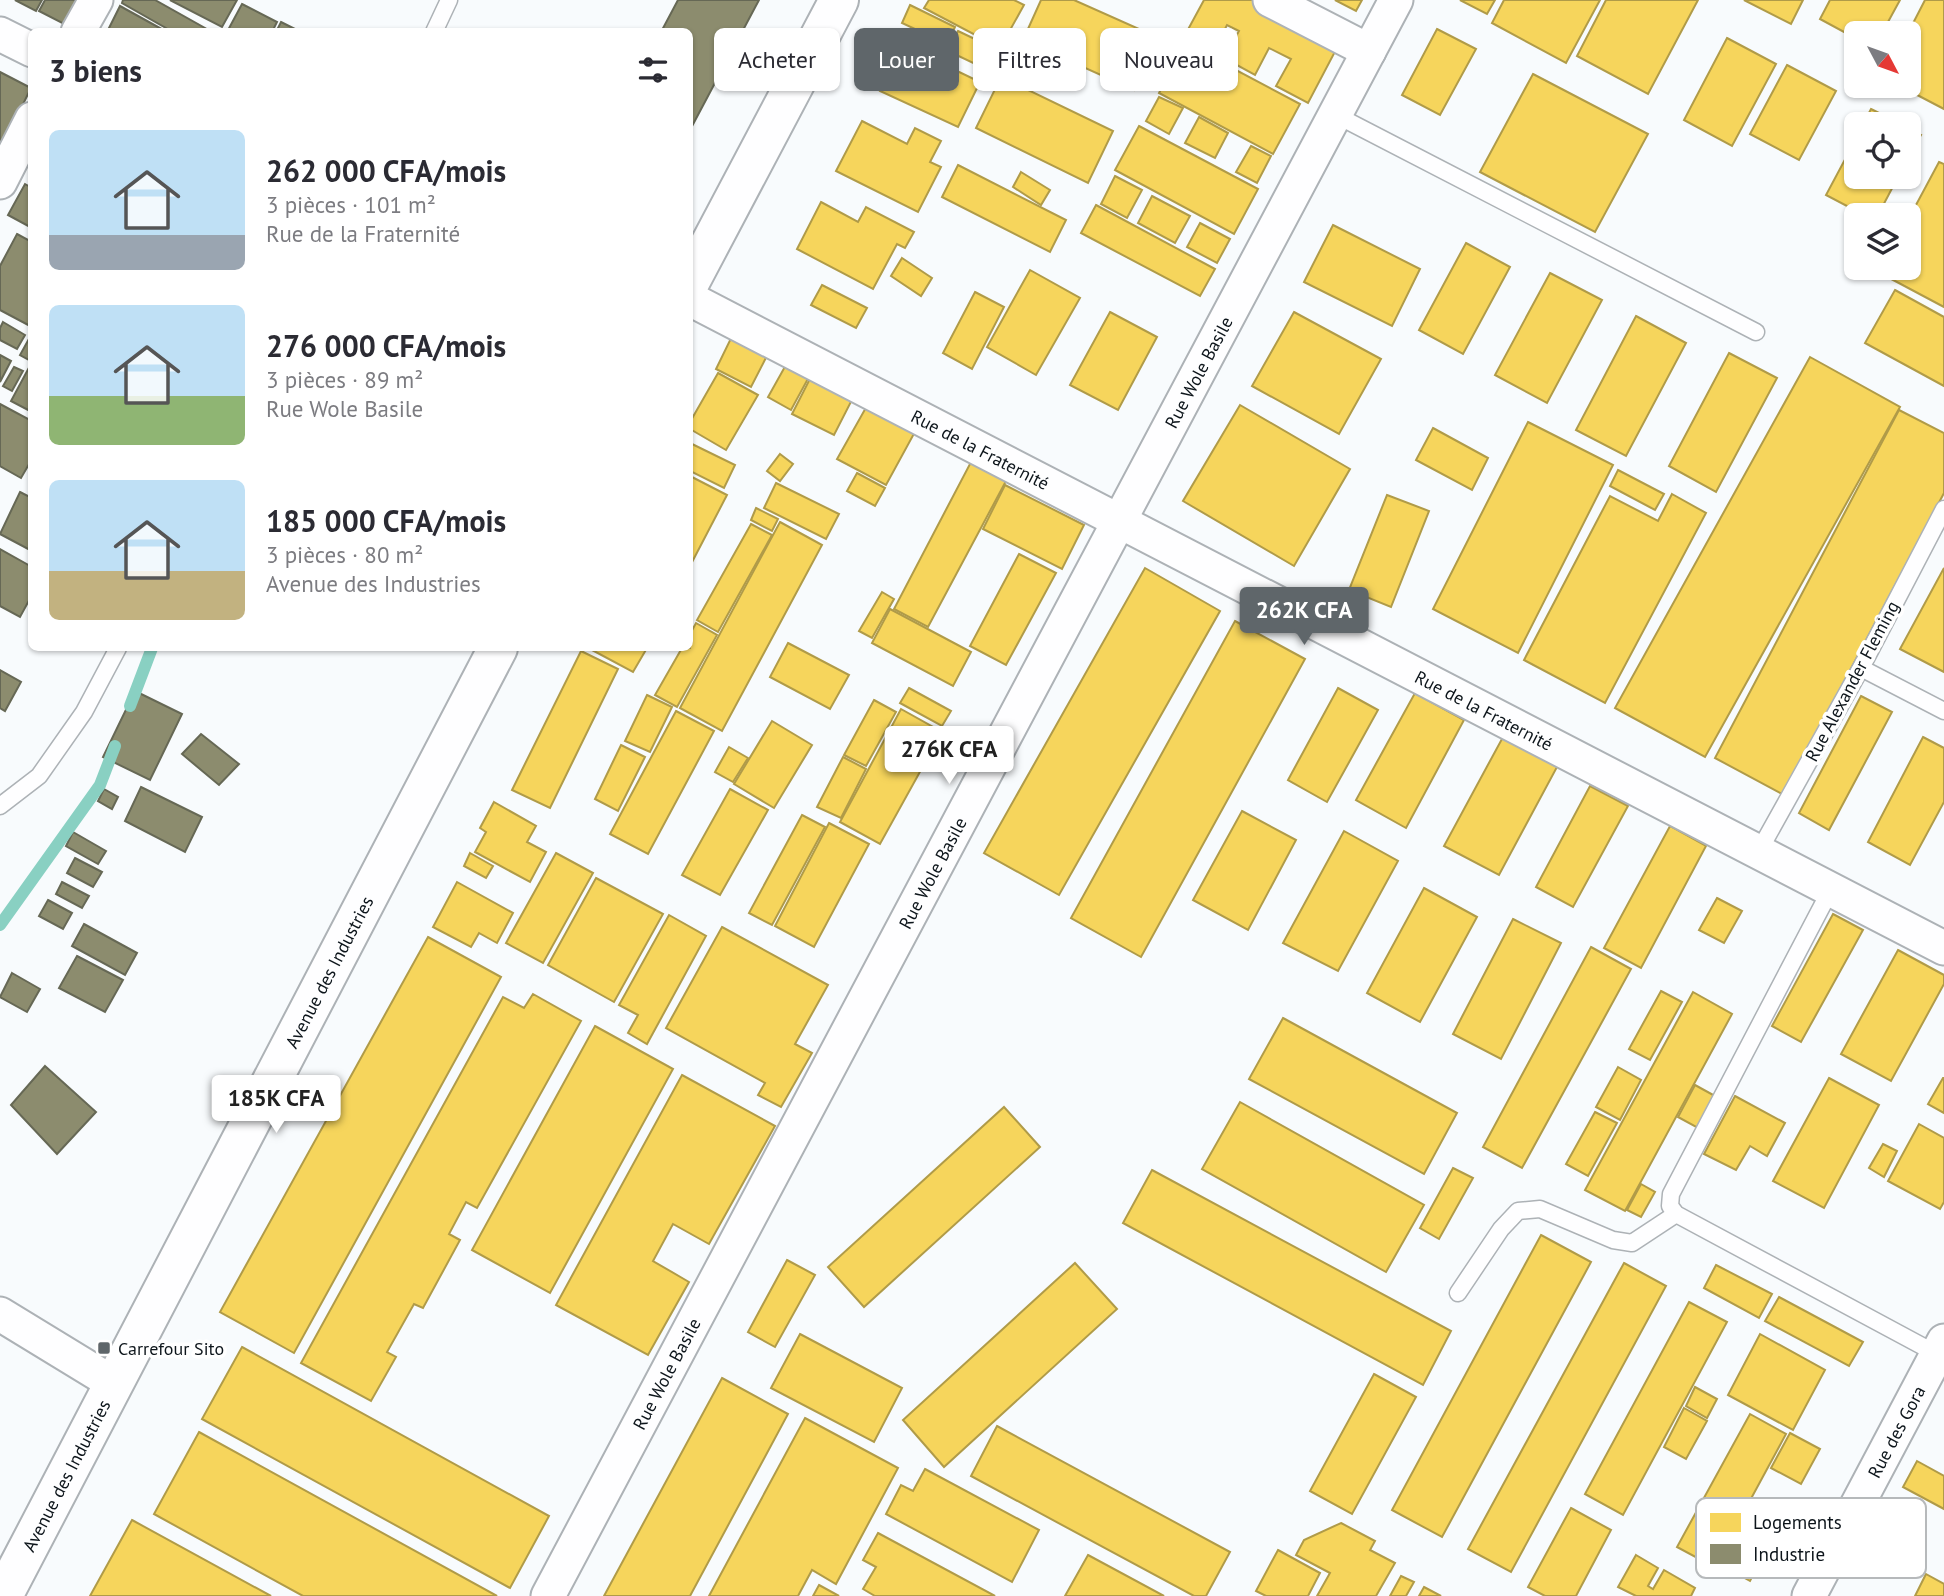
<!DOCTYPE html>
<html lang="fr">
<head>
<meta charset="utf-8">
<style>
  body { margin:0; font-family:"PT Sans",sans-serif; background:#f2f2f3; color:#2b2b33; height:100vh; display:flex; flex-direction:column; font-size:26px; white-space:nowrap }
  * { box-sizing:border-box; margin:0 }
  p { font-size:23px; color:#7c7c81 }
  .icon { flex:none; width:38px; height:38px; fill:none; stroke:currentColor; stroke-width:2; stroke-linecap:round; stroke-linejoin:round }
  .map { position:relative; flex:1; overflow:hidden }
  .sheet { position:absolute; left:28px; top:28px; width:665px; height:623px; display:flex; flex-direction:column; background:#fff; border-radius:10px; box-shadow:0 2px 5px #0004 }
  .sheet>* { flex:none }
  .guide { position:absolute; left:714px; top:28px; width:665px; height:63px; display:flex; gap:14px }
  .needle { width:46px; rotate:131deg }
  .buttons { position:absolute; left:1844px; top:21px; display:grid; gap:14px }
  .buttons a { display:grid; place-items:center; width:77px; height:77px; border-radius:10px; background:#fff; box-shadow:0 2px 5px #0004; font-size:35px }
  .price { position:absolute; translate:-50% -60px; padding:0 16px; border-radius:7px; background:#fff; color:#222; font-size:23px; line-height:46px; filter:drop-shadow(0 2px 4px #0008) }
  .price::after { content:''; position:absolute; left:50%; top:42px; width:21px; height:16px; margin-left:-10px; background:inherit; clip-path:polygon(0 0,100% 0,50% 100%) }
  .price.selected { background:#5f666a; color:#fff }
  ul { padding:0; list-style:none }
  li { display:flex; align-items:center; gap:21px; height:175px; padding:0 21px }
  li span { display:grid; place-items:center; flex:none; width:196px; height:140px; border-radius:10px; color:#555 }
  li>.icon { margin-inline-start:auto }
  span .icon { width:84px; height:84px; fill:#fffc; stroke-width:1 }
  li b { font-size:30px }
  h2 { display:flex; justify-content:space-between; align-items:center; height:84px; padding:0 21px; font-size:30px }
  .pill { padding:0 24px; border-radius:10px; background:#fff; box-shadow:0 2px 5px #0004; font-size:24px; line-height:63px }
  .pill.selected { background:#5f666a; color:#fff }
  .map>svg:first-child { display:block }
  .homes { fill:#f6d55c; stroke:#b09b48; stroke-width:2 }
  .industry { fill:#8c8c6e; stroke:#666855; stroke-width:2 }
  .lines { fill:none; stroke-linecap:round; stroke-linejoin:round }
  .stream { stroke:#89d0c2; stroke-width:12 }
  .service-casing { stroke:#adb2b6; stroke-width:19 }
  .minor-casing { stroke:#adb2b6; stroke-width:37 }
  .tertiary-casing { stroke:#adb2b6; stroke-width:42 }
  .service { stroke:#fefeff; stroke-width:16 }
  .minor { stroke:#fefeff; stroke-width:33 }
  .tertiary { stroke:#fefeff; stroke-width:38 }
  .poi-dot { fill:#5f666a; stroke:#fff; stroke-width:2.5 }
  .labels { text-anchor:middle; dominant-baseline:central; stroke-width:7; stroke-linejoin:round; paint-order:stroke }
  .street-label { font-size:18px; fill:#0d151b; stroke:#fff }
  .poi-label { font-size:18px; fill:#0d151b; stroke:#fff; text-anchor:start }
  .key { fill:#fff; stroke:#b6b9bb; stroke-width:2 }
  .key-label { font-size:19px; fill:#0d151b }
</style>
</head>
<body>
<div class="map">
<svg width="1944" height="1596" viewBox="0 0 1944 1596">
  <rect width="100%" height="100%" fill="#f8fbfd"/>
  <g class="homes">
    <polygon points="929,0 1014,0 1024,5 1000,48 924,8"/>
    <polygon points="1041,0 1074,0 1157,37 1134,90 1023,40"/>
    <polygon points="1204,0 1256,0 1339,44 1308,103 1276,86 1291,59 1269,48 1255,75 1224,58 1239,31 1227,25 1214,50 1185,35"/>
    <polygon points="1335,0 1362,0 1356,11"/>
    <polygon points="1460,0 1495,0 1487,14"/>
    <polygon points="1504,0 1600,0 1566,63 1492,23"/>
    <polygon points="1606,0 1698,0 1648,94 1577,56"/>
    <polygon points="1744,0 1803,0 1791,24"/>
    <polygon points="1830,0 1900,0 1882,33 1857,33 1857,39 1820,19"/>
    <polygon points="1925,0 1944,0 1944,109 1900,86 1909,86 1908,33"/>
    <polygon points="910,5 955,27 947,44 902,23"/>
    <polygon points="1437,29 1476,49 1440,115 1402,95"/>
    <polygon points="958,31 1000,51 990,71 948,51"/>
    <polygon points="1727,38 1776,64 1732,146 1684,120"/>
    <polygon points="1185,43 1300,104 1273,154 1159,93"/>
    <polygon points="901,44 980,82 958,127 880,91"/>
    <polygon points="1787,65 1836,91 1799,160 1750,134"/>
    <polygon points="1533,74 1648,134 1595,232 1480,172"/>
    <polygon points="1001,77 1113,131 1088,183 976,128"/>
    <polygon points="1159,97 1183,108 1169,134 1146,121"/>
    <polygon points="1871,109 1901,124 1863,124"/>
    <polygon points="1199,117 1228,133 1215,158 1185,143"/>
    <polygon points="862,121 907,144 915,128 941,141 930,162 941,167 918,212 836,171"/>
    <polygon points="1139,126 1258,189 1234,234 1115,170"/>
    <polygon points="1909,129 1921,135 1909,156"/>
    <polygon points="1857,137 1857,177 1898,177 1878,215 1864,215 1826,195"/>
    <polygon points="1251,146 1271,156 1257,183 1236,172"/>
    <polygon points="1939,162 1944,164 1944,307 1880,273 1883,268 1909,268 1909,218"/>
    <polygon points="958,165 1066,220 1050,252 942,197"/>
    <polygon points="1021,172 1050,190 1041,205 1013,187"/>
    <polygon points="1115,176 1142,190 1127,218 1101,204"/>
    <polygon points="1152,196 1190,216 1175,243 1138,223"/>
    <polygon points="821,202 858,222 866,207 914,232 905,248 897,244 873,289 797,249"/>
    <polygon points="1096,205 1215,269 1200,296 1081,233"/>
    <polygon points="1200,223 1230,239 1217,263 1187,247"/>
    <polygon points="1333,225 1420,269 1392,326 1304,282"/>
    <polygon points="1466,243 1510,267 1463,354 1419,330"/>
    <polygon points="902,258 932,278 921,296 891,276"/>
    <polygon points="1030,270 1080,298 1036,375 987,347"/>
    <polygon points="1550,273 1602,300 1547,403 1495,375"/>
    <polygon points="822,285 867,308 856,328 811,305"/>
    <polygon points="1895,290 1944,317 1944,386 1865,343"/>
    <polygon points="975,292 1004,307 972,369 943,353"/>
    <polygon points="1110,312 1157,337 1118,410 1070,385"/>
    <polygon points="1294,312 1381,359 1339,434 1252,386"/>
    <polygon points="1636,316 1686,343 1626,456 1576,430"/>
    <polygon points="737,326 773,344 751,387 716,369"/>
    <polygon points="1729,353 1777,378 1716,492 1669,466"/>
    <polygon points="1810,357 1900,407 1705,757 1615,708"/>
    <polygon points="787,363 810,375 791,410 768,397"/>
    <polygon points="816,367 858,388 834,435 792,414"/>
    <polygon points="718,373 758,395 726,450 690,429 690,422"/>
    <polygon points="868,404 916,430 886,485 837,459"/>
    <polygon points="1240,405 1350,469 1294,566 1183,501"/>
    <polygon points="1899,410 1944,433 1944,493 1784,795 1715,758"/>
    <polygon points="1528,422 1613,465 1518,653 1433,609"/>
    <polygon points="1433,428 1488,458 1472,490 1416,460"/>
    <polygon points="690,443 735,465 724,488 690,471"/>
    <polygon points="780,454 793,464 780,481 767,471"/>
    <polygon points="971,462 1006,481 928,627 894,609"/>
    <polygon points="1618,470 1664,494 1655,510 1610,486"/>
    <polygon points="857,473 885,488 875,506 847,491"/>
    <polygon points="690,476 727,495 690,566"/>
    <polygon points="776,483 839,514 826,539 764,508"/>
    <polygon points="1005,485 1084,525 1062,569 983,529"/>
    <polygon points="1672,494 1706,513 1605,703 1524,660 1610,496 1658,521"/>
    <polygon points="1387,495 1429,511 1391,607 1349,590"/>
    <polygon points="756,508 778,519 772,531 751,520"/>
    <polygon points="780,522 822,545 722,731 680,708"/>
    <polygon points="751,524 772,535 718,632 697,620"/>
    <polygon points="1019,554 1056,573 1006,665 970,646"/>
    <polygon points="1145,568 1220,611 1059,895 984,853"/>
    <polygon points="1944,568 1944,672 1900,649"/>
    <polygon points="882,592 894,599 872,638 859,631"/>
    <polygon points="890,609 971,652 953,686 872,643"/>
    <polygon points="1235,621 1305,659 1141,957 1071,918"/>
    <polygon points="696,623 717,635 677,707 655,695 682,648 690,648 690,634"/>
    <polygon points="788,643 849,675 830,709 770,677"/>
    <polygon points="593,648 647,648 633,672 592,650"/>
    <polygon points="581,651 618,669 550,808 512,790"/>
    <polygon points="909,688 951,711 942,726 900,703"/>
    <polygon points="1338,688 1378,710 1327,802 1288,780"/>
    <polygon points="1415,693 1464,720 1406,828 1356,800"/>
    <polygon points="647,695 672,707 650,752 625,741"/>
    <polygon points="1861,696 1892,712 1829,830 1799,813"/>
    <polygon points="874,700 896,712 866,766 844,755"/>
    <polygon points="901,709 942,732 880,844 840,822"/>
    <polygon points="676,711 714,731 648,854 610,834"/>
    <polygon points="772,721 812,745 774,808 734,784"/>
    <polygon points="1503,737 1557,767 1499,875 1444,846"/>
    <polygon points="1923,737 1944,748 1944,802 1910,865 1868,842"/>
    <polygon points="621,745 645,757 618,811 595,799"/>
    <polygon points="729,747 748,758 733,782 715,772"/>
    <polygon points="843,757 866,769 841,818 817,807"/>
    <polygon points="1590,786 1628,806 1573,907 1536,887"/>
    <polygon points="730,789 768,810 720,895 682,875"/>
    <polygon points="494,802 536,826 527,842 546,852 530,882 475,852 486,832 480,828"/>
    <polygon points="1242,811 1296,840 1248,930 1193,900"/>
    <polygon points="802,815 825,827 772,925 749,913"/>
    <polygon points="829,823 869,844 814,947 775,926"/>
    <polygon points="1670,826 1706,846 1641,968 1604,948"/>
    <polygon points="1344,831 1398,861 1338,971 1283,943"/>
    <polygon points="470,853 493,866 486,878 464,866"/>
    <polygon points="556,853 593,873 543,963 506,943"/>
    <polygon points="596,878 663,914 614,1002 548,965"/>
    <polygon points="457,882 513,913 497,943 479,933 471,947 433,927"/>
    <polygon points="1424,888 1477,917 1420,1022 1367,993"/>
    <polygon points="1717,898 1742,911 1724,943 1699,930"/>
    <polygon points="1833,914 1863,930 1801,1042 1772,1026"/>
    <polygon points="669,915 706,936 647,1044 628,1033 638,1015 619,1005"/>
    <polygon points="1513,919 1561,943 1501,1059 1453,1034"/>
    <polygon points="722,927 828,985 795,1044 812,1053 781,1107 758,1095 765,1083 666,1028"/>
    <polygon points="428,937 501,977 294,1353 220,1312"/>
    <polygon points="1591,947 1631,969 1522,1168 1483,1147"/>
    <polygon points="1898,950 1944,975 1944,984 1891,1081 1841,1054"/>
    <polygon points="1661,991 1682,1002 1650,1060 1629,1049"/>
    <polygon points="1693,992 1732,1014 1625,1211 1585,1190"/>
    <polygon points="533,994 581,1021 477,1208 466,1202 449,1234 460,1240 423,1308 414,1304 387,1352 396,1357 371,1401 301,1363 503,997 524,1008"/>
    <polygon points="1283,1018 1457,1113 1424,1174 1249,1079"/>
    <polygon points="595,1026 673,1069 550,1293 472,1250"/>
    <polygon points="1618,1067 1641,1080 1620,1120 1596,1107"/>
    <polygon points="682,1075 775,1126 709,1244 673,1224 653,1261 689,1282 648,1355 556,1305"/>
    <polygon points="1829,1078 1879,1105 1824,1208 1773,1181"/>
    <polygon points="1943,1078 1944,1078 1944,1113 1928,1104"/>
    <polygon points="1695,1085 1715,1096 1698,1128 1678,1117"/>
    <polygon points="1735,1096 1785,1123 1767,1156 1750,1146 1736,1170 1704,1154"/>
    <polygon points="1240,1102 1424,1205 1386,1272 1202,1169"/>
    <polygon points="1004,1107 1040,1147 864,1307 828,1267"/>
    <polygon points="1595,1112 1617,1123 1588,1176 1566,1164"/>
    <polygon points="1919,1124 1944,1138 1944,1202 1940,1209 1888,1181"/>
    <polygon points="1883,1144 1897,1151 1884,1177 1869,1168"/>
    <polygon points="1453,1168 1473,1178 1439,1239 1420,1228"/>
    <polygon points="1152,1170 1451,1331 1423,1385 1123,1223"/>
    <polygon points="1641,1184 1655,1192 1641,1217 1627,1210"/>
    <polygon points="1541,1235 1591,1262 1442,1537 1392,1510"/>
    <polygon points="787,1260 815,1275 775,1347 748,1332"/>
    <polygon points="1075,1263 1117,1309 944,1467 903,1420"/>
    <polygon points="1624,1263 1666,1286 1511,1572 1468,1549"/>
    <polygon points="1716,1265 1772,1294 1759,1318 1704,1288"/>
    <polygon points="1779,1297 1863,1342 1849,1366 1765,1321"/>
    <polygon points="1689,1302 1727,1322 1623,1515 1585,1494"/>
    <polygon points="800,1334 902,1388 874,1442 771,1388"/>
    <polygon points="1760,1334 1825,1370 1793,1430 1728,1395"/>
    <polygon points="242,1347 549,1516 510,1588 202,1419"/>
    <polygon points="1374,1374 1416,1397 1352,1514 1310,1491"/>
    <polygon points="722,1378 788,1414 690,1596 604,1596"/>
    <polygon points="1695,1387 1717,1399 1707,1418 1686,1406"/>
    <polygon points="1684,1408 1707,1421 1686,1459 1664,1447"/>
    <polygon points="1750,1414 1786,1434 1714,1567 1677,1547"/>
    <polygon points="805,1418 898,1468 836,1584 812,1570 798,1596 709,1596"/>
    <polygon points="997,1426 1230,1552 1206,1596 1194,1596 971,1476"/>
    <polygon points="199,1432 497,1596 303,1596 154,1514"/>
    <polygon points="1790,1433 1820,1449 1801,1484 1771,1468"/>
    <polygon points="1917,1461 1944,1476 1944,1509 1903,1487"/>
    <polygon points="925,1469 1039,1530 1012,1582 886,1514 901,1485 913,1491"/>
    <polygon points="1571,1508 1611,1530 1576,1596 1545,1596 1528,1587"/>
    <polygon points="132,1520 271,1596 90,1596"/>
    <polygon points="1341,1523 1375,1541 1370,1550 1395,1563 1376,1596 1317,1596 1330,1573 1296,1555 1304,1540"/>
    <polygon points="878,1533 995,1596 875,1596 863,1589 876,1567 863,1560"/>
    <polygon points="1735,1545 1761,1560 1750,1581 1723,1566"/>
    <polygon points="1278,1550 1320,1573 1308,1596 1266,1596 1256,1591"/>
    <polygon points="1088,1555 1164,1596 1065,1596"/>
    <polygon points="1636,1555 1658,1568 1648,1586 1653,1589 1664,1570 1695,1588 1691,1596 1636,1596 1618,1587"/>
    <polygon points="1926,1574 1944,1584 1944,1596 1915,1596"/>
    <polygon points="1401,1576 1414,1582 1406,1596 1390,1596"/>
    <polygon points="819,1585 839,1596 813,1596"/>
    <polygon points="1424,1587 1441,1596 1419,1596"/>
  </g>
  <g class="industry">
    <polygon points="15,0 42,0 36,11"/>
    <polygon points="45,0 81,0 68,26 39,11"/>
    <polygon points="123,0 155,0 212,32 173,32 122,3"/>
    <polygon points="170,0 237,0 222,27"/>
    <polygon points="678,0 759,0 690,130 690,32 661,32"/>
    <polygon points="242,4 277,22 272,32 227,32"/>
    <polygon points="120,6 167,32 107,32"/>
    <polygon points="281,22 297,30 296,32 276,32"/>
    <polygon points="0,72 31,88 0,151"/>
    <polygon points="25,184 32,188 32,228 8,215"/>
    <polygon points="17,234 32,242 32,327 0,310 0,266"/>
    <polygon points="3,322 25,335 17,349 0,340 0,328"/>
    <polygon points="30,337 32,356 29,360 20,355"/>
    <polygon points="0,355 11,361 0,382"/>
    <polygon points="32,362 32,412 11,401"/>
    <polygon points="14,367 23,371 12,391 3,386"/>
    <polygon points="0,404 32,421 32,459 21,478 0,466"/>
    <polygon points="20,492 32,498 32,551 0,534"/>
    <polygon points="0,549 32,567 32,595 20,617 0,606"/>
    <polygon points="0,670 21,682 5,711 0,708"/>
    <polygon points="135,691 182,714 150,780 103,757"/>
    <polygon points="201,734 239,764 219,785 182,754"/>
    <polygon points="141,787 202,817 185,852 125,821"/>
    <polygon points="104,789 118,797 112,809 98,801"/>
    <polygon points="73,832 106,851 98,864 66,846"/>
    <polygon points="75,858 102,872 93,887 67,873"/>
    <polygon points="62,882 89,896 82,908 56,894"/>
    <polygon points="48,900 72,913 63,929 39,916"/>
    <polygon points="84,924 137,953 125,975 72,946"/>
    <polygon points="77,956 123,980 105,1012 59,988"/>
    <polygon points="12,973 40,989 27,1012 0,997"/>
    <polygon points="45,1066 96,1112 57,1154 11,1105"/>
  </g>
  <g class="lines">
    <g class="stream">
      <polyline points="130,706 152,648"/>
      <polyline points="0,925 100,785 115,746"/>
    </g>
    <defs>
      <g id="service">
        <polyline points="434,32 449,0"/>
        <polyline points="1336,115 1756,332"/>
        <polyline points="1861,668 1944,711"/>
        <polyline points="0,806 39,776 84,712 118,648"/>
        <polyline points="1759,851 1861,668 1944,509"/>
        <polyline points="1831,889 1671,1194 1670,1206 1676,1214 1937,1354"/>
        <polyline points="1458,1293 1501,1229 1518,1211 1540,1209 1613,1240 1632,1243 1676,1214"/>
      </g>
      <g id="minor">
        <polyline points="1270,0 1369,51"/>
        <polyline points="78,32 96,0"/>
        <polyline points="0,34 32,50"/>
        <polyline points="0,182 32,119"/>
        <path id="s1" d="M690 299 1944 948"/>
        <polyline points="0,1314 113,1383"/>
        <path id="s2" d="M548 1596 1396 0"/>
        <path id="s3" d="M1809 1596 1944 1341"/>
      </g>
      <g id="tertiary">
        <polyline points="690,282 839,0"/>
        <path id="s4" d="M3 1596 498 648"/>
      </g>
    </defs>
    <use href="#service" class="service-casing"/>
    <use href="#minor" class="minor-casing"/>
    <use href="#tertiary" class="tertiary-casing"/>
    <use href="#service" class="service"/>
    <use href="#minor" class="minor"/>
    <use href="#tertiary" class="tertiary"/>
  </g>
  <rect class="poi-dot" x="97" y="1341" width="14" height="14" rx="3.5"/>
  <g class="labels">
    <g class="street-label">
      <text stroke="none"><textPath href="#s2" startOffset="1386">Rue Wole Basile</textPath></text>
      <text stroke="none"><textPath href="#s1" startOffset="327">Rue de la Fraternité</textPath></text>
      <text transform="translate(1852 681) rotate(-62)">Rue Alexander Fleming</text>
      <text stroke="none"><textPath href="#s1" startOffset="894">Rue de la Fraternité</textPath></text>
      <text stroke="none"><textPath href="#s2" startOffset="819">Rue Wole Basile</textPath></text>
      <text stroke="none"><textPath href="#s4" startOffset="704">Avenue des Industries</textPath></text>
      <text stroke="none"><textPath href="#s2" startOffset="252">Rue Wole Basile</textPath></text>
      <text stroke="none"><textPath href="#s3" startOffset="186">Rue des Gora</textPath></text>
      <text stroke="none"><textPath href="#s4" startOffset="136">Avenue des Industries</textPath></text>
    </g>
    <g class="poi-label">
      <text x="118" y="1348">Carrefour Sito</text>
    </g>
  </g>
  <rect x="1696" y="1498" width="230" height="80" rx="10" class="key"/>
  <rect x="1710" y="1513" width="31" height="19" fill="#f6d55c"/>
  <rect x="1710" y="1544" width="31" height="20" fill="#8c8c6e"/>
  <g class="key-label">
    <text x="1753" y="1529">Logements</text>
    <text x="1753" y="1561">Industrie</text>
  </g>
</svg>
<div class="buttons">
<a><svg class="needle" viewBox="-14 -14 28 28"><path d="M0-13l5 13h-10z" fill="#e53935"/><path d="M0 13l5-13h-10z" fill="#7c7c81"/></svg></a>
<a><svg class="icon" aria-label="locate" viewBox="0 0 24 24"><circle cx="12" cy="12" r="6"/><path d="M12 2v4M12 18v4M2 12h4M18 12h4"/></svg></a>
<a><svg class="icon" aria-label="layers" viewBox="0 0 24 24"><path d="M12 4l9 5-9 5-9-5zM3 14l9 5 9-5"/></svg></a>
</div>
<b class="price selected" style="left:1304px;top:647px">262K CFA</b>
<b class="price" style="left:949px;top:786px">276K CFA</b>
<b class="price" style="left:276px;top:1135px">185K CFA</b>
<div class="guide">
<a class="pill">Acheter</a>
<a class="pill selected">Louer</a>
<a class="pill">Filtres</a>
<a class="pill">Nouveau</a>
</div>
<section class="sheet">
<h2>3 biens<svg class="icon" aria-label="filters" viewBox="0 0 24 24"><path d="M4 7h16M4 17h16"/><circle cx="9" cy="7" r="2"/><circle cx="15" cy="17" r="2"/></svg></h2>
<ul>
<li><span style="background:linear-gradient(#bfe0f5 75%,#9aa5b1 0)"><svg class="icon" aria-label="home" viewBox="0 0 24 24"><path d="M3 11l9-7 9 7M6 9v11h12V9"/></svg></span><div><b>262 000 CFA/mois</b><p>3 pièces · 101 m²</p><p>Rue de la Fraternité</p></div></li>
<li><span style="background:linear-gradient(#bfe0f5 65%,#8fb573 0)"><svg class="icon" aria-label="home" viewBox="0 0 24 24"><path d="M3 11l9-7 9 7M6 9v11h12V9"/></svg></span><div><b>276 000 CFA/mois</b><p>3 pièces · 89 m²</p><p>Rue Wole Basile</p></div></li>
<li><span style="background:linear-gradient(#bfe0f5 65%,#c2b280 0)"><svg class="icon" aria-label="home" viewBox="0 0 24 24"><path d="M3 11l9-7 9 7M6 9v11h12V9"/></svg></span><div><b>185 000 CFA/mois</b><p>3 pièces · 80 m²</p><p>Avenue des Industries</p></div></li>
</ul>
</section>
</div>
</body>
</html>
